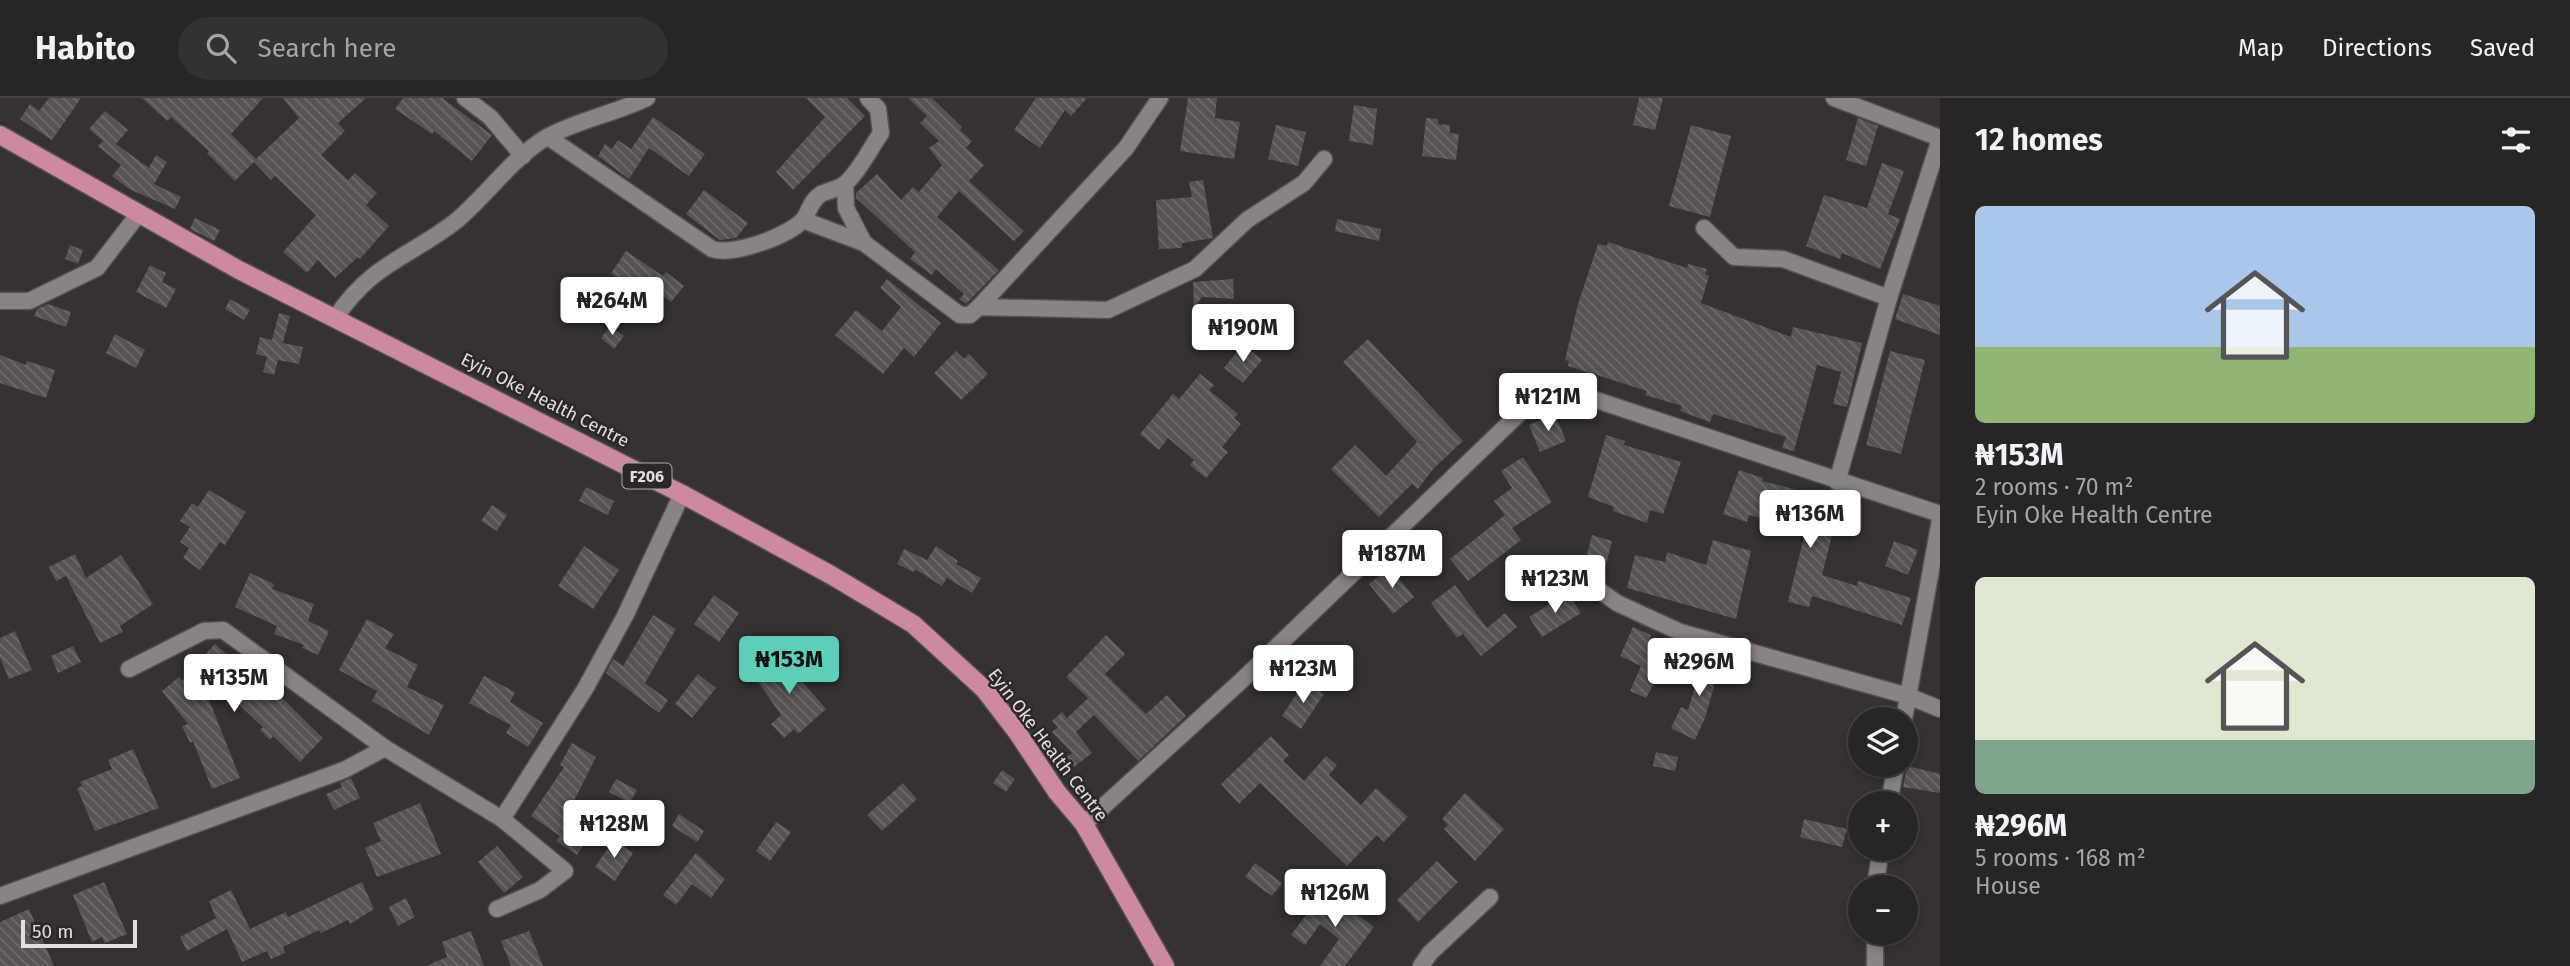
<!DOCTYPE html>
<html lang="en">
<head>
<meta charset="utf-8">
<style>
  body { margin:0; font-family:"Fira Sans",sans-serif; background:#343132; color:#f1f3f6; height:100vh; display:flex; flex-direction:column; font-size:26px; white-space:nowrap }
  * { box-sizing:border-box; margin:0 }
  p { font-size:23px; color:#a5a5a7 }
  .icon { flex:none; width:38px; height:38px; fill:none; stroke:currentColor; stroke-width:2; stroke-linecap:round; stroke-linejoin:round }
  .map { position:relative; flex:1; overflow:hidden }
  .panel { display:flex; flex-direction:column; background:#282526; width:630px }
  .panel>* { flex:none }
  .controls { position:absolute; left:1848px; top:609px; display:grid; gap:14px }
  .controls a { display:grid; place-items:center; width:70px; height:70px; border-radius:50%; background:#282526; box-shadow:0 4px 10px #0003,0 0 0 2px #444243; font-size:35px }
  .scale { position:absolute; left:21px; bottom:18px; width:116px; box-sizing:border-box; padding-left:7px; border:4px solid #e2dedf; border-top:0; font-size:19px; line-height:24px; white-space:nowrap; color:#e2dedf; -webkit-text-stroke:5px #2c2728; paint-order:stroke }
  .price { position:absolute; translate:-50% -60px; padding:0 16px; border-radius:7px; background:#fff; color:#222; font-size:23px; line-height:46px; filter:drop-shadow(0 2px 4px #0008) }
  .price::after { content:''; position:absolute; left:50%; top:42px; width:21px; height:16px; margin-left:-10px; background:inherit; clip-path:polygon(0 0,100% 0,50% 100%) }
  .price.current { background:#5cceba; color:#111 }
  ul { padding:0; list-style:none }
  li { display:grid; align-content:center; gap:14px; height:371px; padding:0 35px }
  li span { display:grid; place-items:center; height:217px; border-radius:10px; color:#555 }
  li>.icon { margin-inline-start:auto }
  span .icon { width:126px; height:126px; fill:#fffc; stroke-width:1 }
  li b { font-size:30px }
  h2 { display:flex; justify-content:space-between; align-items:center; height:84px; padding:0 35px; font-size:30px }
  header { display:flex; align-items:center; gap:42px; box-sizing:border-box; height:98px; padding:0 35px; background:#282526; border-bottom:2px solid #444243 }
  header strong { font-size:33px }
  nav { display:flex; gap:38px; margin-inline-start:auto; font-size:24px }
  .search { width:490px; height:63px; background:#343132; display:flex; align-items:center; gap:18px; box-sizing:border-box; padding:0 24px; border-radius:38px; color:#a5a5a7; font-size:26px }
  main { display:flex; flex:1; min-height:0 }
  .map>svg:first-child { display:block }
  .building { fill:url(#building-back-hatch) }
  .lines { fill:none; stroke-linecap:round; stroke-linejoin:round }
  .minor-casing { stroke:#545051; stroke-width:19 }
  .major-casing { stroke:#545051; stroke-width:21 }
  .minor { stroke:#898385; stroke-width:16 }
  .major { stroke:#cd88a2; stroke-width:18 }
  .labels { text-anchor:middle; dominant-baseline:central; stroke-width:5; stroke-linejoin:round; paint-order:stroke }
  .shield { fill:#2c2728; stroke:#aba7a8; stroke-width:2 }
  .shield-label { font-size:16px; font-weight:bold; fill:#e2dedf }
  .street-label { font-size:18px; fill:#e2dedf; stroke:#2c2728 }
</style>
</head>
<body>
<header>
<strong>Habito</strong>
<div class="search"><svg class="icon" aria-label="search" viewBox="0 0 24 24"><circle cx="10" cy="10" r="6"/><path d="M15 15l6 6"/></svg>Search here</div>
<nav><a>Map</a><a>Directions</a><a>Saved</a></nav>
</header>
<main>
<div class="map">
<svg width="1940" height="868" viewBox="0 0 1940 868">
  <defs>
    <pattern id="building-back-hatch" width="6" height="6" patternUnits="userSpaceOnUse" patternTransform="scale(1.75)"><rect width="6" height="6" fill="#575253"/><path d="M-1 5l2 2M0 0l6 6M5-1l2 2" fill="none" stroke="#6f6a6b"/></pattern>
  </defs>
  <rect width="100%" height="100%" fill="#363132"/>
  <g class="building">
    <polygon points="49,0 81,0 52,42 20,21 30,6 39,13"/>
    <polygon points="142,0 263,0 231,36 256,61 299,20 283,0 366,0 338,25 345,33 321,57 348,82 355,75 377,95 366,107 389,128 360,161 358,159 335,180 318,162 307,175 283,154 316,117 275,78 271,82 254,64 235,83 207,55 209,53 171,19 167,23"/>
    <polygon points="403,0 442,0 492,37 472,63 434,33 432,36 395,11"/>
    <polygon points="806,0 847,0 865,18 793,92 776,74 825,19"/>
    <polygon points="908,0 932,0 962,29 960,32 972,43 966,50 984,67 969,83 1024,133 1014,143 959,93 937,119 999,172 966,206 959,201 964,196 936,171 932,177 910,161 915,154 856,100 856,95 877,76 901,102 913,89 919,94 942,67 929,50 939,43 920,25 927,18"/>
    <polygon points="1036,0 1087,0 1071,18 1065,12 1040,50 1014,32"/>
    <polygon points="1188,0 1217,0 1215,20 1240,24 1234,61 1180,53"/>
    <polygon points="1639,0 1663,0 1655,32 1633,27"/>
    <polygon points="1354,7 1377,11 1373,47 1349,43"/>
    <polygon points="105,13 128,32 116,46 149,70 156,57 167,64 154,86 181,99 175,111 129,91 112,78 121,67 98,48 103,43 89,31"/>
    <polygon points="653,19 705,56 689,78 649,50 629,81 598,58 605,46 612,51 618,42 631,51"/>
    <polygon points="1426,20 1438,21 1438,26 1450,27 1450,35 1459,36 1456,62 1422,58"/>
    <polygon points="1858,20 1878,28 1866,68 1846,62"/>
    <polygon points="1276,27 1306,34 1298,68 1268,61"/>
    <polygon points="1691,27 1731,38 1710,119 1669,108"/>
    <polygon points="1882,65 1904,73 1888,116 1900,121 1880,171 1842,155 1840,161 1806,148 1824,97 1867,110"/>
    <polygon points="1203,82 1213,140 1182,145 1182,150 1159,151 1156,102 1192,99 1189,84"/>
    <polygon points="704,92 748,125 736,140 720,142 686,116"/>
    <polygon points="195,120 220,132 214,143 190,131"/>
    <polygon points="1337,121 1381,131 1379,143 1335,133"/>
    <polygon points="1608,144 1687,170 1688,166 1707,171 1705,176 1709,178 1701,205 1791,239 1793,229 1862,245 1847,309 1833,306 1841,274 1817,267 1794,353 1782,350 1786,339 1713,316 1710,324 1680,313 1682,308 1645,297 1647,293 1568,268 1569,263 1565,262 1578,206 1598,146 1607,148"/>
    <polygon points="70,147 83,152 78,166 65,161"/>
    <polygon points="626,153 663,178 666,174 684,188 671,204 644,182 637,193 611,175"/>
    <polygon points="150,167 166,175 162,184 176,191 166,210 136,194"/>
    <polygon points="887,181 941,225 914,259 904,250 883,276 835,237 856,212 882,233 901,209 880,190"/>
    <polygon points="1233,181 1234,201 1202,199 1194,210 1193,184"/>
    <polygon points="1903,196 1940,208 1940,237 1895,221"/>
    <polygon points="230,201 250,212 244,222 225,211"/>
    <polygon points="48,206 71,214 66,229 34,218 37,211"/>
    <polygon points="279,215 290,218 283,245 303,249 299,266 278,262 274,277 263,274 267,259 256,256 260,239 272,242"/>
    <polygon points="610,228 624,238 614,251 601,240"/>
    <polygon points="115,236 145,252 136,270 106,255"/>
    <polygon points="1368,241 1463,343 1434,370 1418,391 1412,386 1379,419 1331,371 1355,347 1386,378 1417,344 1343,264"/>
    <polygon points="1243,246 1262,262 1243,285 1224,270"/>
    <polygon points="956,253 964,261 969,256 988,276 961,302 934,275"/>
    <polygon points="1890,253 1925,262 1901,356 1866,347"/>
    <polygon points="0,257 26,267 27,263 55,272 46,300 0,285"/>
    <polygon points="1200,276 1214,287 1209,292 1238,316 1234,320 1241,326 1222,349 1228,354 1206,380 1190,367 1194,362 1168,340 1159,352 1140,336 1173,296 1179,301"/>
    <polygon points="1555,316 1566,343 1540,354 1529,327"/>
    <polygon points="1606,337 1625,343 1624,347 1681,364 1663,416 1650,412 1647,425 1613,413 1614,409 1588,399"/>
    <polygon points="1523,359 1552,404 1512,430 1521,442 1468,483 1450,461 1505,417 1494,403 1512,390 1501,373"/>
    <polygon points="1739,372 1763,380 1762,383 1801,393 1797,411 1836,421 1822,477 1857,488 1858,483 1911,500 1902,527 1812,498 1809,509 1788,504 1806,431 1749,417 1747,424 1723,416"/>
    <polygon points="586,389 614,403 608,417 579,403"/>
    <polygon points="209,392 246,414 225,447 220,444 200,472 183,460 189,450 180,444 190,429 180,423 192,405 198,409"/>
    <polygon points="492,407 507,417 497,433 481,423"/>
    <polygon points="1592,437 1612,443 1603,478 1584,468"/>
    <polygon points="1713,442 1751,453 1736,521 1627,490 1635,457 1665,464 1667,454 1706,467"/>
    <polygon points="1894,443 1918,452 1908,477 1885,468"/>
    <polygon points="584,448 619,472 593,511 558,488"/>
    <polygon points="936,448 958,463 956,466 981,480 972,495 947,480 942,488 915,471 914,474 897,466 904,451 927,462"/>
    <polygon points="75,456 86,480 121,457 153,506 120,528 123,534 100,545 66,478 56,483 49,469"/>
    <polygon points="1390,469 1414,499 1393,516 1369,486"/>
    <polygon points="250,475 274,486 272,491 314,506 308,523 329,533 318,557 302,550 304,547 274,536 277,528 235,509"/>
    <polygon points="1455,487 1487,530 1505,515 1517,529 1481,558 1463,536 1457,540 1431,505"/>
    <polygon points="1568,495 1581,515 1542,539 1529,519"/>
    <polygon points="714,497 739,515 719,544 694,526"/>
    <polygon points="653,517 676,531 645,585 668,602 659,615 606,575 613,561 623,568"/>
    <polygon points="367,521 394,536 385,550 418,567 407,589 444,607 429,637 372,603 377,593 339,572"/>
    <polygon points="1633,529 1651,537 1650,541 1672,552 1646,600 1630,593 1641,568 1620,558"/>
    <polygon points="15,533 32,572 9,581 0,560 0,540"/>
    <polygon points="1106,537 1125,556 1105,576 1146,616 1167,597 1186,618 1138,663 1094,617 1076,634 1092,655 1074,669 1066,659 1072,655 1052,634 1058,629 1052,623 1062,614 1067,620 1088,600 1066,579"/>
    <polygon points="215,546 271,595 274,592 323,640 300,664 273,638 270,642 260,632 263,629 235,603 233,605 198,574 240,680 212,691 193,643 190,645 182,628 188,626 162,593 179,579 182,583"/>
    <polygon points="73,548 81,564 58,575 51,558"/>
    <polygon points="1706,552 1723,557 1705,620 1695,642 1671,630 1681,609 1688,612"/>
    <polygon points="789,555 805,580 801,582 826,611 798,636 794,631 784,640 771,626 781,617 754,578"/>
    <polygon points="698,576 716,590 692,620 675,606"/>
    <polygon points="484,578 515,594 510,604 543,625 528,649 506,635 511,627 469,605"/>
    <polygon points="1305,583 1324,596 1301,631 1282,618"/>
    <polygon points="1271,638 1289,657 1283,663 1304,683 1326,658 1337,667 1329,677 1361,707 1376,690 1408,719 1384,744 1377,737 1347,768 1260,685 1239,706 1221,686"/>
    <polygon points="572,645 596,659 573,705 599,722 577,757 556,743 560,738 531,718 564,669 560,667"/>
    <polygon points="133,651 159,710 95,733 77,690 82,688 80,684 112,671 108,662"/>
    <polygon points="1656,654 1678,659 1675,673 1653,668"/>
    <polygon points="1907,668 1940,676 1940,695 1903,689"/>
    <polygon points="1002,672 1015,681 1006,694 993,685"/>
    <polygon points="351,680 360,700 334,712 326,696 342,689 340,685"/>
    <polygon points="616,681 637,692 630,705 609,694"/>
    <polygon points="903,685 917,701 882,733 867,717"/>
    <polygon points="1465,695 1504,731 1475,763 1444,731 1448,727 1442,721"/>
    <polygon points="420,705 441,756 377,779 365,750 381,743 373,725"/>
    <polygon points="679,716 704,733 697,744 672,728"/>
    <polygon points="1804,721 1847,731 1842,749 1800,739"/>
    <polygon points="776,724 791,734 770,763 756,753"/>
    <polygon points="614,741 633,755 615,783 595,769"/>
    <polygon points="497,748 523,779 504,795 478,764"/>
    <polygon points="696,755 725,781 711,800 692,786 676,807 663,797"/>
    <polygon points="1437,763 1458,784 1418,824 1397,802"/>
    <polygon points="1255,765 1282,785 1272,798 1245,779"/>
    <polygon points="104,784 127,836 105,845 102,839 92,844 73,797"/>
    <polygon points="362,784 374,811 350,826 348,822 321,835 319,832 283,849 285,855 271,861 267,853 242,864 227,831 187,853 180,839 216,820 209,803 231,792 250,831 286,814 288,819"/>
    <polygon points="1325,792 1374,829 1345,868 1320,868 1339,841 1320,826 1305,847 1291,837"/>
    <polygon points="406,800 415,819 398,828 389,809"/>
    <polygon points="29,811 54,868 0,868 0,824"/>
    <polygon points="471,833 484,868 426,868 447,859 442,844"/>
    <polygon points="529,833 543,868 511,868 501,843"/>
  </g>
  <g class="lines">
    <defs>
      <g id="minor">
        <polyline points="465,0 490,19 523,58"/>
        <polyline points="1834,0 1940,40"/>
        <path d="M548 39 712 151C732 158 787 139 803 122 810 113 810 103 821 96 829 92 840 91 846 85 860 72 870 51 881 35L878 11 868 0"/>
        <polyline points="845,87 846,110 864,145"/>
        <polyline points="803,122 864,145 960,217 970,217 979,209 1108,212 1195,171 1247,122 1304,85 1324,61"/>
        <polyline points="1704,130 1734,159 1783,161 1889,200"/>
        <polyline points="0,203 29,203 97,170 137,118"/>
        <polyline points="979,209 1126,50 1160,0"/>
        <path d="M336 219C372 165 410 159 456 123 487 97 512 60 547 39 578 22 616 15 647 0"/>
        <polyline points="1837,384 1889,200 1940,41"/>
        <polyline points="1575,475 1617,505 1680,534 1908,598 1940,611"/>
        <polyline points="129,571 204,533 223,532 385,650 502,721 565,773 540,792 497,811"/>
        <polyline points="1904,621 1940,422"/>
        <polyline points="1889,705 1896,667"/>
        <polyline points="502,721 585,591 625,518 682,396"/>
        <polyline points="1084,726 1241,583 1527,308 1559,293 1572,294 1940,416"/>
        <polyline points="1875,789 1881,751"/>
        <polyline points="0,798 344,672 385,650"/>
        <polyline points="1875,835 1875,868"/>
        <polyline points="1421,868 1430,855 1490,799"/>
      </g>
      <polyline id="major" points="0,37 239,172 682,396 831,477 913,526 984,591 1017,634 1057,694 1084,726 1165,868"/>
    </defs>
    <use href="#minor" class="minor-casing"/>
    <use href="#major" class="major-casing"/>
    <use href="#minor" class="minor"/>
    <use href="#major" class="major"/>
  </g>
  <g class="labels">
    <rect class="shield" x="622.5" y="365.5" width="49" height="25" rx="5"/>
    <g class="shield-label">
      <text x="647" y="378">F206</text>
    </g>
    <g class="street-label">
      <text transform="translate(545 302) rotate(27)">Eyin Oke Health Centre</text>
      <text transform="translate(1048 647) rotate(53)">Eyin Oke Health Centre</text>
    </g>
  </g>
</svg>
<div class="controls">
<a><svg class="icon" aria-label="layers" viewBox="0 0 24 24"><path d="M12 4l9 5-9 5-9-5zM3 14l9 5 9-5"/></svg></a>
<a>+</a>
<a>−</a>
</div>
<div class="scale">50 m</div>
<b class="price" style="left:612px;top:239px">₦264M</b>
<b class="price" style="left:1243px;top:266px">₦190M</b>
<b class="price" style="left:1548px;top:335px">₦121M</b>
<b class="price" style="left:1810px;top:452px">₦136M</b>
<b class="price" style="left:1392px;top:492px">₦187M</b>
<b class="price" style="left:1555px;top:517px">₦123M</b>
<b class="price current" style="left:789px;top:598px">₦153M</b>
<b class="price" style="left:1699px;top:600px">₦296M</b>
<b class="price" style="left:1303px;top:607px">₦123M</b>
<b class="price" style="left:234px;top:616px">₦135M</b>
<b class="price" style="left:614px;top:762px">₦128M</b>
<b class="price" style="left:1335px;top:831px">₦126M</b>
</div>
<section class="panel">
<h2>12 homes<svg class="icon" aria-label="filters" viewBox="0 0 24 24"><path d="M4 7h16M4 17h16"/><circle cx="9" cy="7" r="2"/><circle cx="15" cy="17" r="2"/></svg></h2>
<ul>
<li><span style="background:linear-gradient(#a9c7e8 65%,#8fb573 0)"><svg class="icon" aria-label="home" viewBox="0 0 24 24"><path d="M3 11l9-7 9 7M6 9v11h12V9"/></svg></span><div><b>₦153M</b><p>2 rooms · 70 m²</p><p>Eyin Oke Health Centre</p></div></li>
<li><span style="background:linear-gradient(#dfe7d0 75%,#7fa58c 0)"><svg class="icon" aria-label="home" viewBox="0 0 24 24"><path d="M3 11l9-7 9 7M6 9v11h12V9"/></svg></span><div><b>₦296M</b><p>5 rooms · 168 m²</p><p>House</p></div></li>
</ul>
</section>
</main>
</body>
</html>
